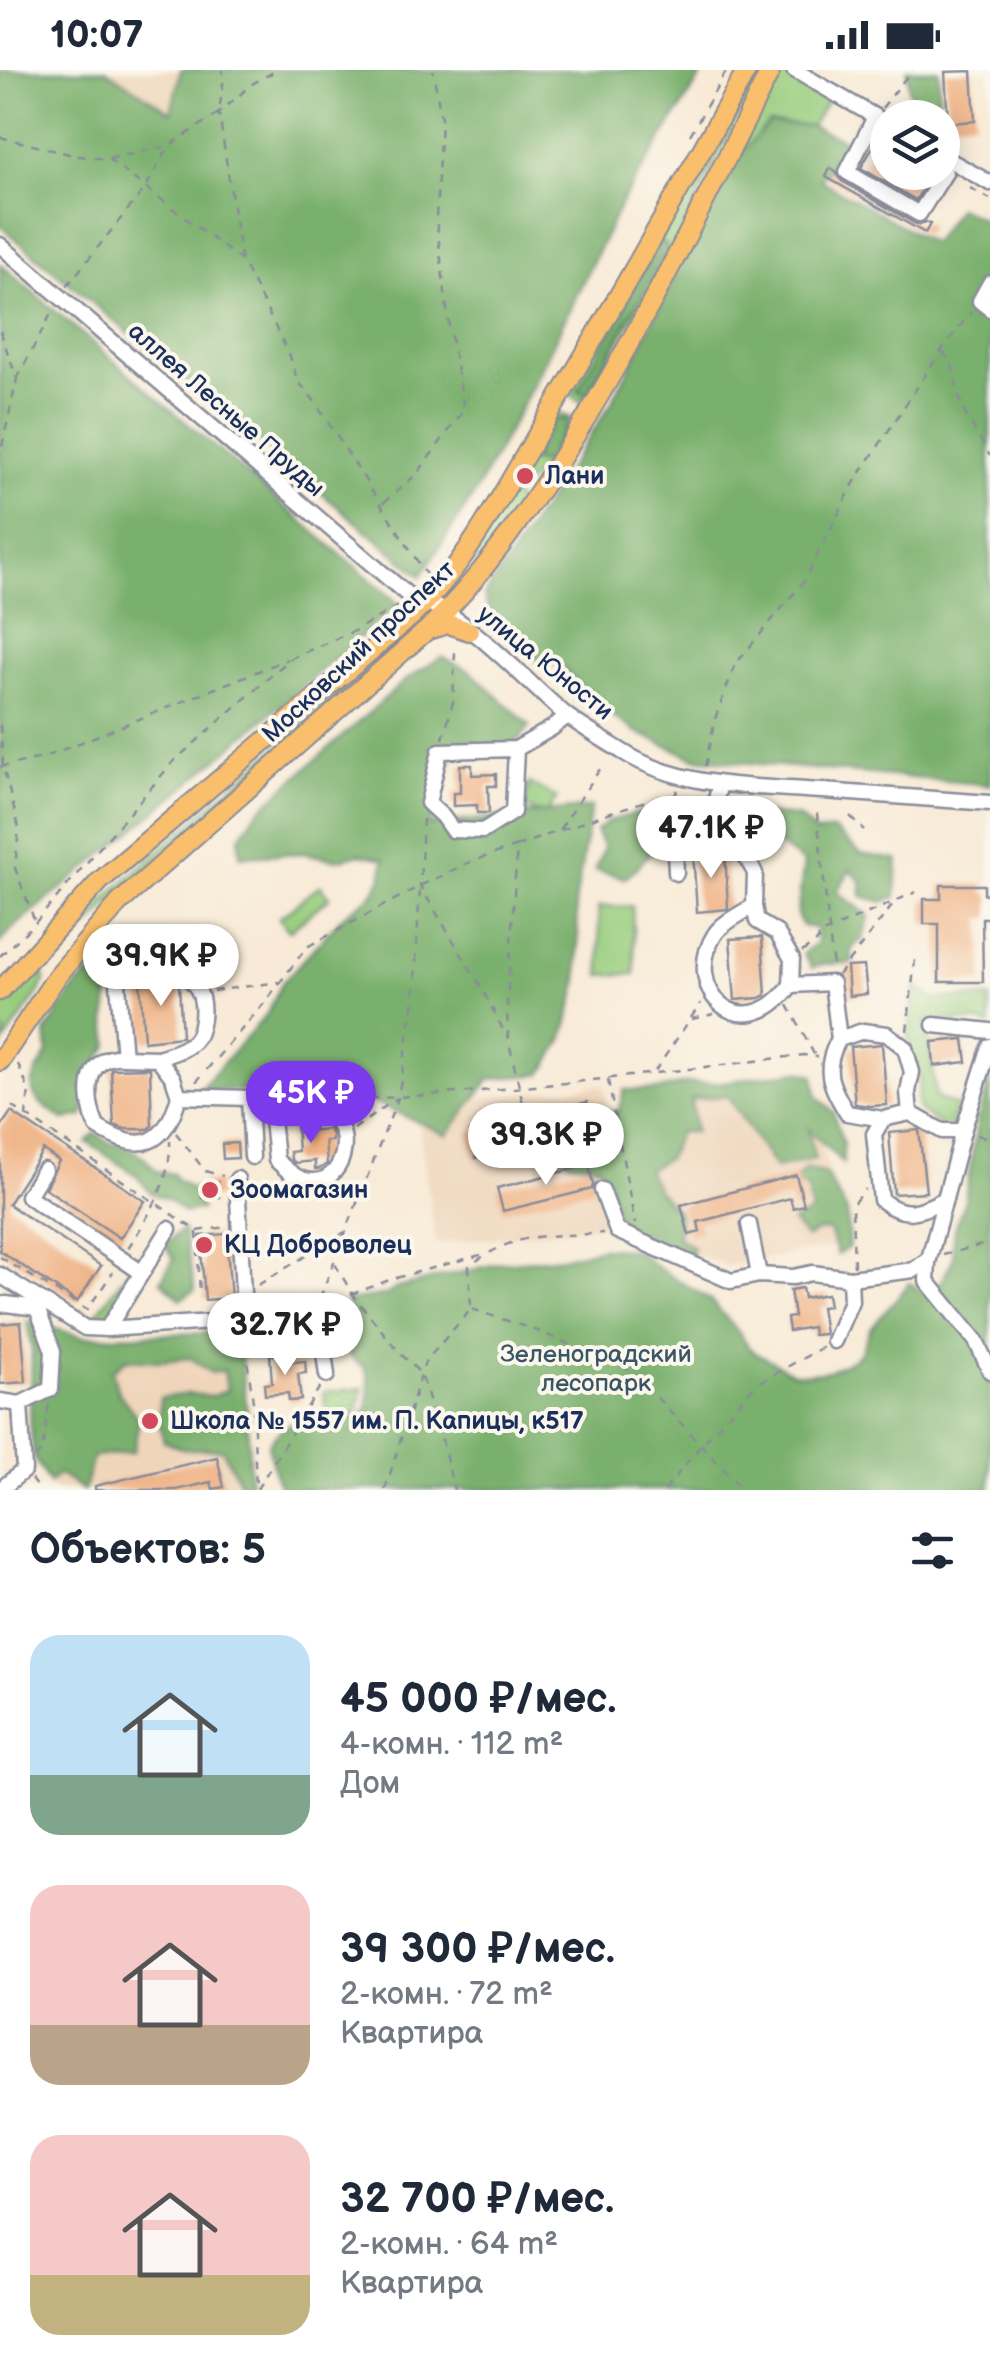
<!DOCTYPE html>
<html lang="ru">
<head>
<meta charset="utf-8">
<style>
  body { margin:0; font-family:"Balsamiq Sans",sans-serif; background:#f2f2f3; color:#1f2937; height:100vh; display:flex; flex-direction:column; font-size:38px; white-space:nowrap }
  * { box-sizing:border-box; margin:0 }
  p { font-size:32px; color:#747a83 }
  .icon { flex:none; width:55px; height:55px; fill:none; stroke:currentColor; stroke-width:2; stroke-linecap:round; stroke-linejoin:round }
  .map { position:relative; height:1420px; overflow:hidden }
  .side { display:flex; flex-direction:column; background:#fff; flex:1 }
  .side>* { flex:none }
  .tools { position:absolute; left:870px; top:30px; display:grid; gap:20px }
  .tools a { display:grid; place-items:center; width:90px; height:90px; border-radius:50%; background:#fff; box-shadow:0 5px 25px #0003; font-size:50px }
  .price { position:absolute; translate:-50% -85px; padding:0 22px; border-radius:35px; background:#fff; color:#222; font-size:32px; line-height:65px; filter:drop-shadow(0 2px 5px #0008) }
  .price::after { content:''; position:absolute; left:50%; top:60px; width:30px; height:22px; margin-left:-15px; background:inherit; clip-path:polygon(0 0,100% 0,50% 100%) }
  .price.on { background:#7c3aed; color:#fff }
  ul { padding:0; list-style:none }
  li { display:flex; align-items:center; gap:30px; height:250px; padding:0 30px }
  li span { display:grid; place-items:center; flex:none; width:280px; height:200px; border-radius:30px; color:#555 }
  li>.icon { margin-inline-start:auto }
  span .icon { width:120px; height:120px; fill:#fffc; stroke-width:1 }
  li b { font-size:42px }
  h2 { display:flex; justify-content:space-between; align-items:center; height:120px; padding:0 30px; font-size:42px }
  .status { display:flex; justify-content:space-between; align-items:center; height:70px; padding:0 50px; background:#fff; direction:ltr }
  .status svg { height:28px; fill:currentColor }
  .map>svg:first-child { display:block }
  .built { fill:#efd6bb }
  .green { fill:#98cd7e; stroke:#5a7e6e; stroke-width:2.5; fill-rule:evenodd }
  .forest { fill:#7ab06d; stroke:#4a7066; stroke-width:2.5 }
  .building { fill:#efaf80 }
  .lines { fill:none; stroke-linecap:round; stroke-linejoin:round }
  .minor-casing { stroke:#8a8c9a; stroke-width:19 }
  .major-casing { stroke:#8a8c9a; stroke-width:22 }
  .path { stroke:#8a8c9a; stroke-width:2.5; stroke-dasharray:8 8; stroke-linecap:butt }
  .minor { stroke:#fff; stroke-width:14 }
  .major { stroke:#f9bf6c; stroke-width:18 }
  .poi-dot { fill:#d1495b; stroke:#fbf7ec; stroke-width:4 }
  .labels { text-anchor:middle; dominant-baseline:central; stroke-width:8; stroke-linejoin:round; paint-order:stroke }
  .street-label { font-size:25px; fill:#1b2f5e; stroke:#fbf7ec }
  .poi-label { font-size:25px; font-weight:bold; fill:#1b2f5e; stroke:#fbf7ec; text-anchor:start }
  .park-label { font-size:25px; fill:#3a5666; stroke:#fbf7ec }
</style>
</head>
<body>
<div class="status"><b>10:07</b><svg viewBox="0 0 49 12"><path d="M0 12V9h3v3zM5 12V6h3v6zM10 12V3h3v9zM15 12V0h3v12zM26 1h20v11H26zM47 4h2v5h-2z"/></svg></div>
<div class="map">
<svg width="990" height="1420" viewBox="0 0 990 1420">
  <rect width="100%" height="100%" fill="#fbf7ec"/>
  <filter id="ink" filterUnits="userSpaceOnUse"><feTurbulence type="fractalNoise" baseFrequency=".01" numOctaves="2"/><feDisplacementMap in="SourceGraphic" scale="20" xChannelSelector="R" yChannelSelector="G"/><feConvolveMatrix kernelMatrix="1 2 1 2 8 2 1 2 1" color-interpolation-filters="sRGB"/></filter>
  <filter id="wash" filterUnits="userSpaceOnUse"><feTurbulence type="fractalNoise" baseFrequency=".0048" numOctaves="4" result="noise"/><feDisplacementMap in="SourceGraphic" scale="40" xChannelSelector="R" yChannelSelector="G"/><feGaussianBlur stdDeviation="2.25" result="paint"/><feColorMatrix in="noise" values="0 0 0 0 0 0 0 0 0 0 0 0 0 0 0 0 0 1.4 0 .05"/><feComposite in="paint" operator="in"/></filter>
  <g filter="url(#wash)">
    <rect width="100%" height="100%" fill="#f8ead6"/>
    <g class="built">
      <polygon points="0,0 210,0 218,47 113,65"/>
      <polygon points="808,1006 843,1175 727,1196 646,1164 621,1032"/>
      <polygon points="603,1015 630,1152 436,1174 416,1034"/>
      <polygon points="237,1268 248,1420 51,1420 64,1283"/>
    </g>
    <g class="green">
      <path d="M756 0H760L683 159 590 325 580 331 573 327V317ZM662 173 668 177 586 324 578 321Z"/>
      <polygon points="779,2 783,2 827,31 811,56 769,53 734,91"/>
      <polygon points="556,342 574,350 547,391 527,414 517,408"/>
      <polygon points="513,424 519,434 486,483 452,525 448,526 444,524 507,426"/>
      <polygon points="360,603 364,604 117,827 57,889 52,889 52,882 112,822"/>
      <polygon points="529,713 557,728 545,746 524,737"/>
      <polygon points="320,815 330,827 289,861 279,848"/>
      <polygon points="632,836 635,904 601,905 598,837"/>
      <polygon points="40,903 44,905 45,912 0,979 5,963 0,957 0,937 35,905"/>
      <polygon points="915,917 934,929 990,928 990,956 980,952 926,950 936,1028 957,1036 951,1055 941,1056 920,1041 917,1032 920,1011 908,974"/>
      <path d="M127 1203 131 1207C118 1229 107 1265 79 1243L80 1240 94 1247Z"/>
      <polygon points="363,1318 356,1345 328,1345 323,1322"/>
    </g>
    <g class="forest">
      <polygon points="0,0 106,0 171,42 181,0 705,0 621,133 531,319 476,421 421,506 0,156"/>
      <polygon points="907,0 939,0 939,47 912,47 914,33 909,21"/>
      <polygon points="769,53 811,56 847,71 820,110 932,173 958,137 990,153 990,203 974,234 990,257 990,715 695,688 638,663 594,633 562,596 533,588 494,554 484,526 609,337 734,91"/>
      <polygon points="661,172 668,177 586,324 578,321"/>
      <polygon points="0,194 399,534 168,731 13,858 0,873"/>
      <path d="M567 349C566 365 552 372 549 388L543 392H533L537 375 553 350Z"/>
      <polygon points="442,587 470,601 530,656 514,676 456,675 429,755 591,737 575,834 578,862 578,914 563,970 542,1004 490,1009 447,1065 349,1021 199,1020 267,944 282,913 343,846 372,825 382,808 384,789 360,784 338,790 303,783 240,786 239,768 257,742 407,609"/>
      <polygon points="646,741 670,743 698,741 697,754 660,773 626,808 595,800 604,778 596,761 609,751"/>
      <path d="M729 741 798 747 816 763 834 760 861 784 898 790 896 827 883 832 862 826V812L850 800 837 822 869 846 863 868 851 879 853 893C839 895 825 891 812 898L803 883 817 873 816 858 803 856 797 845 804 793 771 770 741 763Z"/>
      <path d="M99 900 110 913 106 951 109 975 99 989 83 1046 64 1050C30 1028 22 1021 48 984L46 961C62 940 73 910 99 900Z"/>
      <polygon points="799,1001 814,1005 817,1027 833,1042 843,1074 843,1093 808,1059 815,1089 775,1098 727,1026 691,1029 695,1062 679,1062 668,1088 647,1100 657,1119 679,1144 678,1168 693,1177 691,1188 632,1162 618,1149 608,1112 598,1095 571,1092 556,1085 601,1067 592,1040 618,1042 624,1020 660,1020 687,1013 716,1013"/>
      <path d="M990 1010V1420L281 1419 276 1408 268 1375C287 1341 325 1350 358 1348L367 1340C369 1328 371 1310 366 1301 360 1290 363 1298 354 1290 339 1275 339 1248 350 1231L386 1225 397 1218 501 1193 566 1187 602 1178 627 1179 639 1182 658 1198 710 1230 736 1259 750 1279 793 1303 806 1304 829 1301 852 1290 861 1282 870 1259 910 1213 920 1220H933L942 1211 953 1189V1165L965 1130 978 1047Z"/>
      <polygon points="95,1063 110,1073 122,1074 144,1087 156,1101 173,1104 176,1109 197,1123 196,1129 202,1139 184,1143 169,1130 151,1123 136,1105 87,1072"/>
      <polygon points="806,1098 826,1104 847,1142 849,1177 837,1185 829,1160 817,1161 806,1168 792,1152 812,1142 806,1117 792,1114"/>
      <polygon points="183,1159 195,1220 181,1229 161,1211 174,1188 164,1175"/>
      <polygon points="27,1251 83,1267 238,1262 247,1342 250,1412 242,1416 222,1379 184,1379 164,1371 159,1352 160,1328 188,1324 213,1326 227,1320 224,1300 211,1303 191,1288 160,1291 126,1289 112,1301 118,1322 139,1350 133,1382 93,1387 84,1420 58,1404 49,1413 34,1388 30,1350 32,1280"/>
    </g>
    <g id="blocks">
      <g class="building">
        <polygon points="972,1 975,51 948,53 945,2"/>
        <polygon points="874,75 888,82 888,102 923,102 930,107 916,130 861,98"/>
        <polygon points="830,98 836,102 842,111 914,153 920,155 926,152 930,154 925,163 826,107"/>
        <polygon points="460,695 472,695 472,705 496,704 496,716 488,716 489,743 477,743 477,735 453,736 453,723 460,723"/>
        <polygon points="725,780 728,839 697,842 693,782"/>
        <polygon points="941,815 984,815 984,824 990,824 990,848 982,848 983,912 939,912 939,854 924,854 924,829 941,829"/>
        <polygon points="762,867 766,925 760,928 735,930 730,869"/>
        <polygon points="864,896 867,924 849,926 847,897"/>
        <polygon points="172,908 179,914 182,967 144,971 140,910"/>
        <polygon points="964,969 967,992 934,996 932,972"/>
        <polygon points="882,974 887,1035 870,1036 855,1034 850,977"/>
        <polygon points="150,998 152,1056 149,1059 125,1059 114,1055 111,999"/>
        <polygon points="587,1032 593,1058 559,1067 560,1071 529,1079 507,1084 506,1080 476,1088 469,1062"/>
        <polygon points="11,1042 145,1131 120,1168 45,1118 59,1091 43,1080 8,1134 101,1196 77,1232 0,1181 0,1058"/>
        <polygon points="307,1052 308,1061 329,1059 332,1065 332,1071 325,1071 327,1094 319,1099 315,1099 315,1091 295,1093 291,1089 290,1082 298,1081 296,1053"/>
        <polygon points="919,1060 926,1122 894,1124 889,1063"/>
        <polygon points="237,1073 238,1088 223,1089 222,1074"/>
        <polygon points="589,1095 593,1114 592,1119 503,1141 497,1118"/>
        <polygon points="796,1105 804,1135 793,1138 790,1128 698,1152 700,1162 689,1165 681,1135"/>
        <polygon points="218,1112 219,1127 202,1128 201,1113"/>
        <polygon points="226,1164 231,1228 205,1230 200,1166"/>
        <polygon points="802,1218 804,1228 827,1224 829,1236 821,1237 825,1264 813,1265 812,1257 789,1261 787,1248 794,1247 790,1220"/>
        <polygon points="21,1252 26,1312 0,1314 0,1254"/>
        <polygon points="281,1284 282,1293 305,1291 306,1303 298,1304 301,1330 289,1331 288,1323 265,1325 264,1314 272,1313 270,1285"/>
        <polygon points="217,1387 224,1417 213,1419 211,1412 176,1420 95,1420 95,1416"/>
      </g>
    </g>
  </g>
  <g filter="url(#ink)">
    <use href="#blocks" fill-opacity="0" stroke="#8a8c9a" stroke-width="2.5"/>
    <g class="lines">
      <defs>
        <g id="minor">
          <polyline points="794,0 888,54"/>
          <polyline points="875,47 847,102 919,144 945,103"/>
          <polyline points="942,86 990,113"/>
          <path d="M0 175 409 526C464 540 522 609 566 645 583 658 604 670 623 682 682 719 756 716 823 721 879 725 934 729 990 733"/>
          <polyline points="990,213 980,231 990,239"/>
          <polyline points="516,679 440,681 428,733 443,747 452,760 483,761 513,742 516,679 552,658 567,646"/>
          <polyline points="716,764 715,733 720,714"/>
          <polyline points="676,803 675,781 687,770 716,764 739,774 755,803 754,836 757,851 777,863 792,889 791,915 832,913 839,969"/>
          <path d="M754 836C742 843 723 852 715 864 680 919 742 981 791 915"/>
          <polyline points="79,878 96,893 117,902 124,987 158,988 173,1008 179,1026 249,1028 252,1087"/>
          <path d="M117 902 174 896C195 912 205 921 202 949 201 956 199 966 194 971 185 981 169 984 158 988"/>
          <polyline points="934,955 990,961"/>
          <path d="M124 987C82 984 85 1030 97 1057 141 1085 165 1076 179 1026"/>
          <path d="M249 1028 322 1030C329 1041 340 1052 343 1065 348 1090 331 1119 302 1109 292 1106 284 1097 276 1090L270 1028"/>
          <path d="M883 1049 847 1043C830 1015 822 999 839 969L863 961 887 964 905 978 912 1002 908 1022 910 1043"/>
          <polyline points="44,1100 28,1126 141,1202"/>
          <polyline points="237,1109 243,1223 242,1250"/>
          <polyline points="602,1120 617,1161 731,1211 759,1205 793,1207 812,1203 850,1208 914,1200 929,1189 963,1061 990,976"/>
          <path d="M945 1129C920 1142 905 1149 881 1130L874 1064 883 1049 910 1043 942 1061H963"/>
          <polyline points="749,1154 759,1205"/>
          <polyline points="928,1192 927,1211 976,1271 990,1301"/>
          <polyline points="0,1205 85,1258 107,1259 242,1250 320,1255 327,1305"/>
          <polyline points="0,1235 6,1234 37,1238 53,1281 51,1319 20,1334"/>
          <polyline points="107,1259 169,1159"/>
          <polyline points="834,1271 851,1231 850,1208"/>
          <polyline points="0,1331 20,1334 24,1400 0,1420"/>
        </g>
        <g id="major">
          <polyline points="428,560 448,554 469,561"/>
          <path d="M0 921 100 811 413 545C468 493 503 421 542 357 612 239 680 119 747 0"/>
          <path d="M0 991 58 905 119 833 427 560C480 510 522 448 562 387 640 263 705 131 771 0"/>
        </g>
      </defs>
      <use href="#minor" class="minor-casing"/>
      <use href="#major" class="major-casing"/>
      <g class="path">
        <polyline points="882,38 912,0"/>
        <polyline points="690,65 727,0"/>
        <polyline points="0,67 77,86 108,89 169,76 219,43 224,7 222,0"/>
        <polyline points="108,89 242,191 290,286 297,310 313,329 429,509"/>
        <polyline points="970,118 990,129"/>
        <polyline points="241,190 219,43 252,14 277,0"/>
        <polyline points="67,216 146,117 169,76"/>
        <polyline points="0,261 17,309 0,385"/>
        <polyline points="942,282 951,291 962,338 990,386"/>
        <polyline points="17,309 53,240"/>
        <polyline points="383,433 416,405 464,340 449,256 436,148 441,48 433,0"/>
        <polyline points="0,655 3,697 19,758 15,798 35,852"/>
        <polyline points="443,669 453,632 455,582"/>
        <polyline points="705,696 715,649 735,595 804,511 854,413 941,281 971,242"/>
        <polyline points="0,697 42,688 288,589"/>
        <polyline points="674,727 679,717"/>
        <polyline points="817,743 833,899"/>
        <polyline points="850,746 864,760"/>
        <polyline points="423,749 420,816 479,913 507,967"/>
        <polyline points="560,759 602,696"/>
        <polyline points="802,882 819,870 818,865 916,822"/>
        <polyline points="0,886 35,853 173,692 291,588 354,561 402,534"/>
        <polyline points="838,905 895,832"/>
        <polyline points="213,921 279,912"/>
        <polyline points="788,935 815,986"/>
        <polyline points="692,949 714,944"/>
        <polyline points="907,961 915,890"/>
        <polyline points="18,994 29,1021 26,1045"/>
        <polyline points="655,1001 701,933"/>
        <polyline points="608,1010 635,1154"/>
        <polyline points="196,1012 261,937 307,877 420,816 470,792 517,776"/>
        <path d="M337 1030C493 1024 649 1004 804 985L817 987"/>
        <polyline points="12,1036 197,1161 227,1157"/>
        <polyline points="526,1047 508,968 507,936 517,776 605,744 665,725"/>
        <polyline points="354,1059 397,1028"/>
        <polyline points="176,1063 205,1101 223,1106"/>
        <polyline points="977,1065 990,1068"/>
        <polyline points="197,1162 200,1226"/>
        <path d="M128 1178C149 1145 171 1112 170 1071"/>
        <polyline points="943,1185 990,1173"/>
        <polyline points="0,1187 87,1240 113,1202"/>
        <polyline points="335,1194 353,1225 400,1283 421,1304 442,1370 454,1420"/>
        <polyline points="854,1196 852,1135 865,1119"/>
        <polyline points="258,1215 345,1162"/>
        <polyline points="321,1236 392,1209 484,1184"/>
        <polyline points="472,1239 543,1263 632,1301 743,1420"/>
        <polyline points="314,1243 398,1028 414,929 420,816"/>
        <polyline points="243,1261 253,1332 256,1420"/>
        <polyline points="35,1388 42,1381 49,1334"/>
        <polyline points="31,1409 39,1420"/>
        <polyline points="257,1419 321,1315"/>
        <path d="M385 1420 425 1292 471 1239 469 1196C521 1159 544 1168 603 1163"/>
        <polyline points="665,1420 702,1374 756,1314 825,1276"/>
      </g>
      <use href="#minor" class="minor"/>
      <use href="#major" class="major"/>
    </g>
  </g>
  <g class="poi-dot">
    <circle cx="525" cy="406" r="10"/>
    <circle cx="210" cy="1120" r="10"/>
    <circle cx="204" cy="1175" r="10"/>
    <circle cx="150" cy="1351" r="10"/>
  </g>
  <g class="labels">
    <g class="street-label">
      <text transform="translate(226 340) rotate(41)">аллея Лесные Пруды</text>
      <text transform="translate(359 582) rotate(-43)">Московский проспект</text>
      <text transform="translate(545 593) rotate(39)">улица Юности</text>
    </g>
    <g class="poi-label">
      <text x="545" y="406">Лани</text>
      <text x="230" y="1120">Зоомагазин</text>
      <text x="224" y="1175">КЦ Доброволец</text>
      <text x="170" y="1351">Школа № 1557 им. П. Капицы, к517</text>
    </g>
    <g class="park-label">
      <text x="596" y="1284">Зеленоградский<tspan x="596" dy="29">лесопарк</tspan></text>
    </g>
  </g>
</svg>
<div class="tools">
<a><svg class="icon" aria-label="layers" viewBox="0 0 24 24"><path d="M12 4l9 5-9 5-9-5zM3 14l9 5 9-5"/></svg></a>
</div>
<b class="price" style="left:711px;top:811px">47.1K ₽</b>
<b class="price" style="left:161px;top:939px">39.9K ₽</b>
<b class="price on" style="left:311px;top:1076px">45K ₽</b>
<b class="price" style="left:546px;top:1118px">39.3K ₽</b>
<b class="price" style="left:285px;top:1308px">32.7K ₽</b>
</div>
<section class="side">
<h2>Объектов: 5<svg class="icon" aria-label="filters" viewBox="0 0 24 24"><path d="M4 7h16M4 17h16"/><circle cx="9" cy="7" r="2"/><circle cx="15" cy="17" r="2"/></svg></h2>
<ul>
<li><span style="background:linear-gradient(#bfe0f5 70%,#7fa58c 0)"><svg class="icon" aria-label="home" viewBox="0 0 24 24"><path d="M3 11l9-7 9 7M6 9v11h12V9"/></svg></span><div><b>45 000 ₽/мес.</b><p>4-комн. · 112 m²</p><p>Дом</p></div></li>
<li><span style="background:linear-gradient(#f6c9c9 70%,#b9a48a 0)"><svg class="icon" aria-label="home" viewBox="0 0 24 24"><path d="M3 11l9-7 9 7M6 9v11h12V9"/></svg></span><div><b>39 300 ₽/мес.</b><p>2-комн. · 72 m²</p><p>Квартира</p></div></li>
<li><span style="background:linear-gradient(#f6c9c9 70%,#c2b280 0)"><svg class="icon" aria-label="home" viewBox="0 0 24 24"><path d="M3 11l9-7 9 7M6 9v11h12V9"/></svg></span><div><b>32 700 ₽/мес.</b><p>2-комн. · 64 m²</p><p>Квартира</p></div></li>
</ul>
</section>
</body>
</html>
